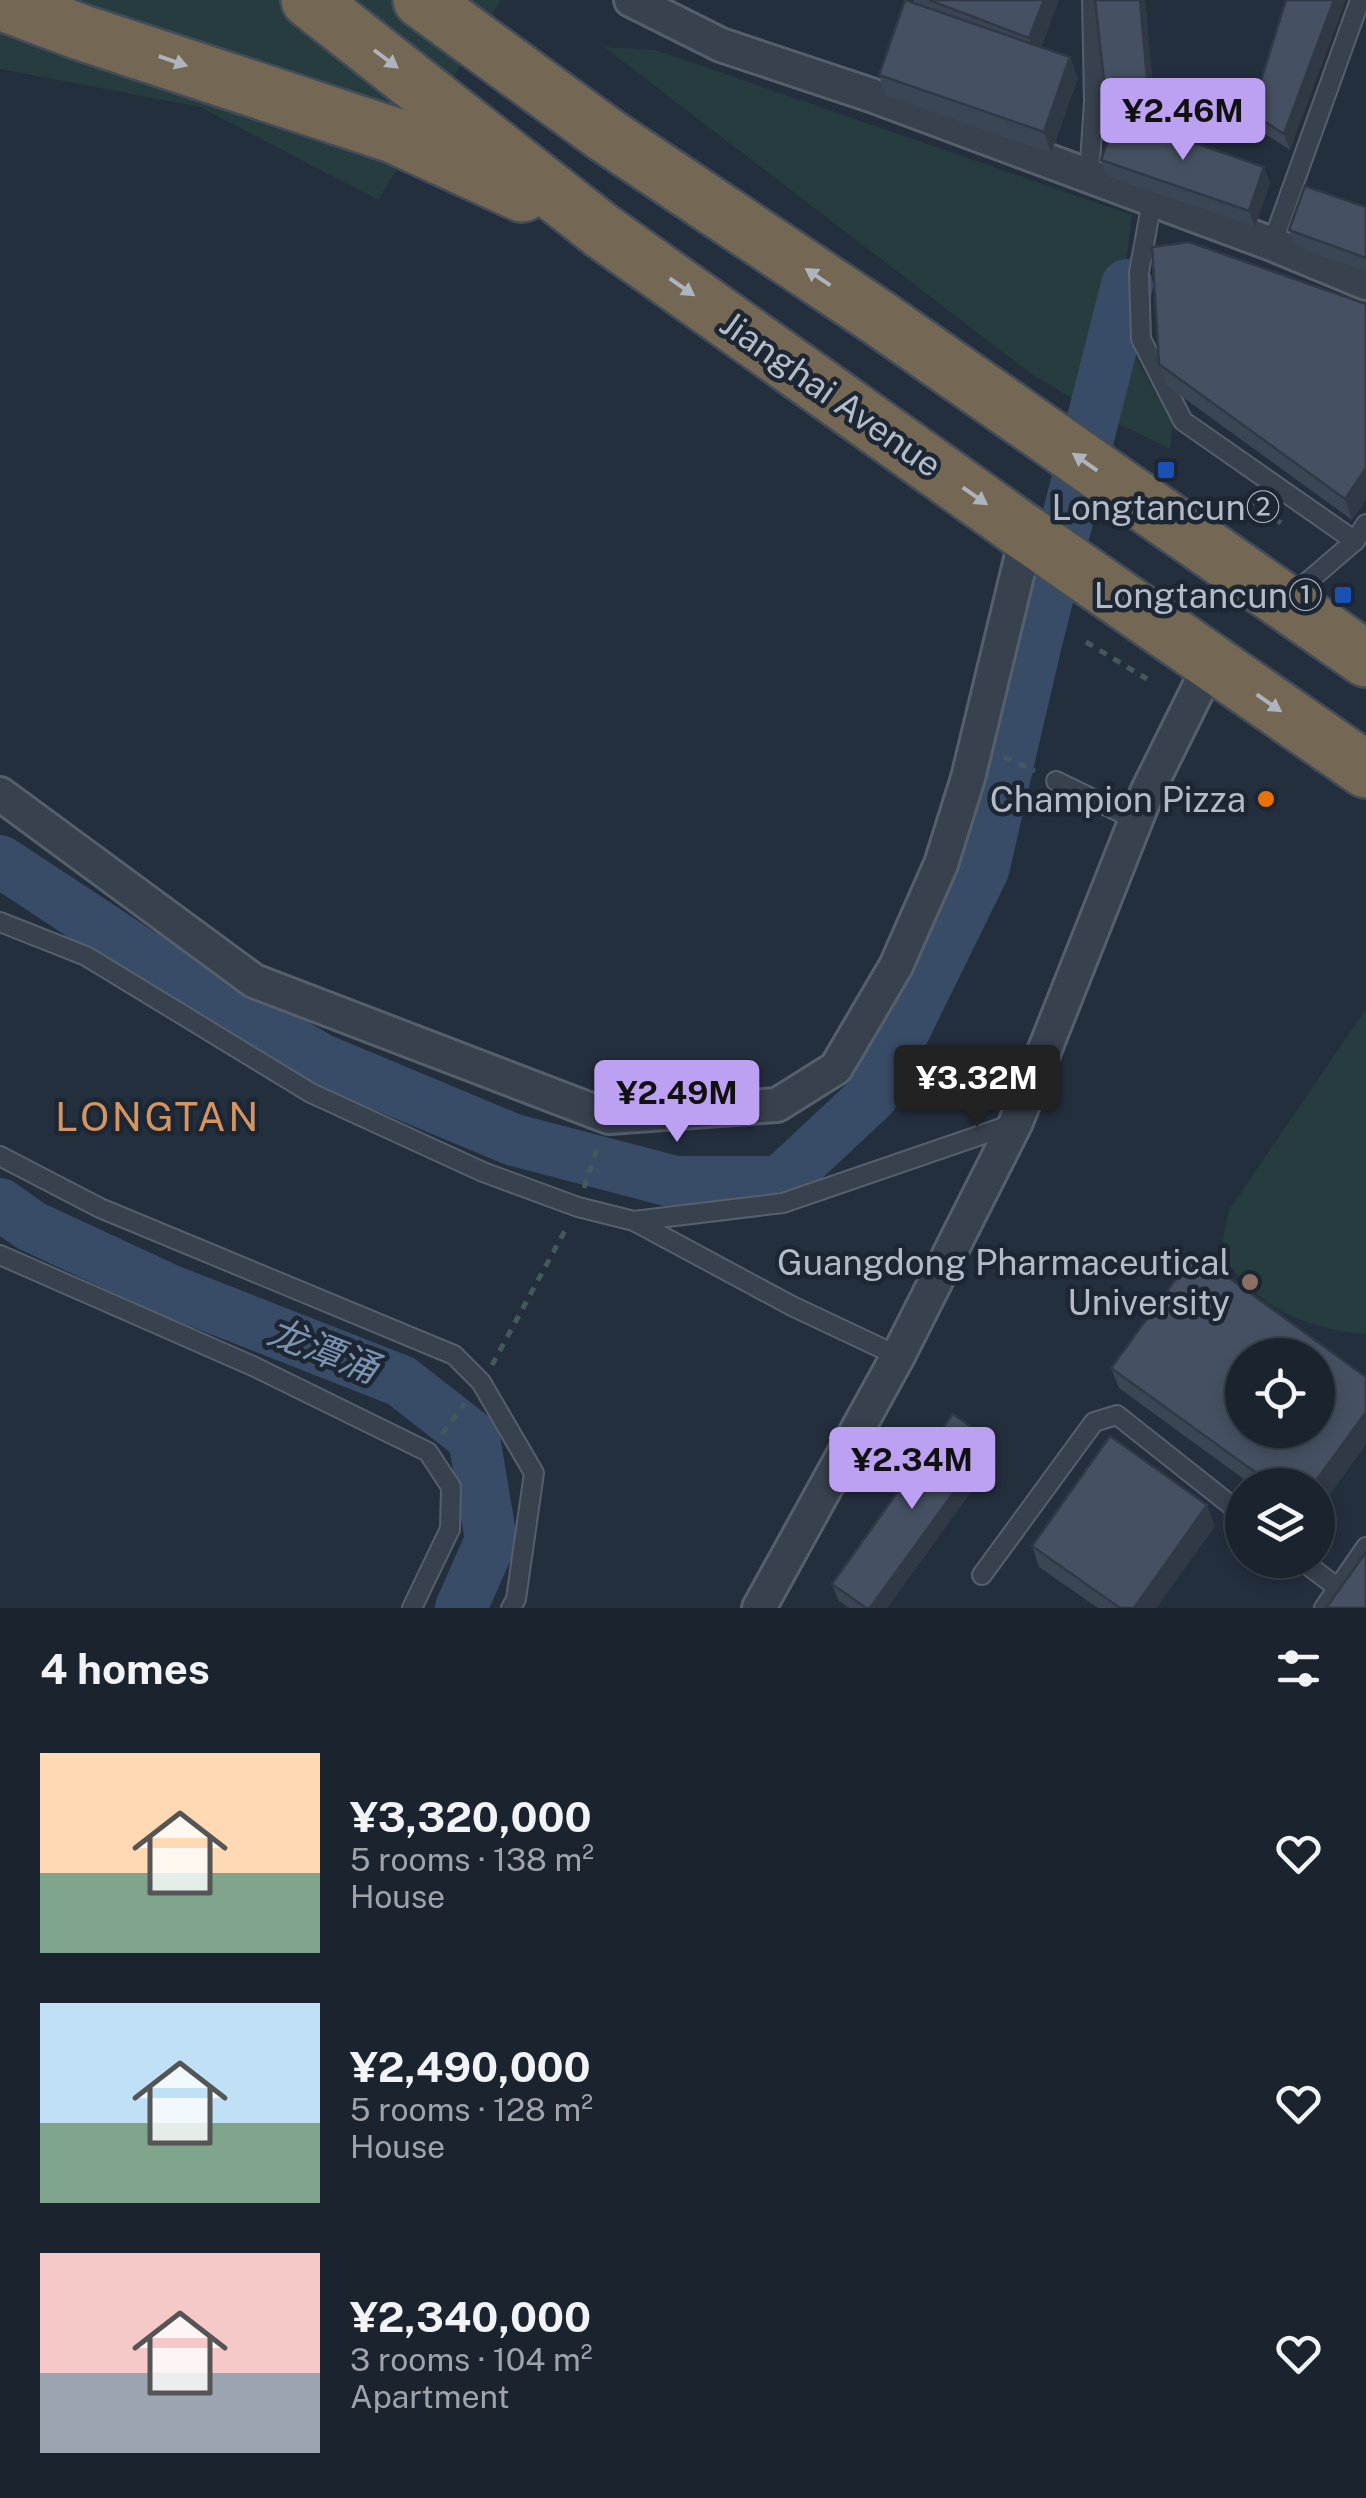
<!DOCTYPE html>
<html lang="en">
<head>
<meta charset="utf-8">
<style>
  body { margin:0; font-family:"Public Sans","Noto Sans SC",sans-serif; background:#282f3a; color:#f1f3f6; height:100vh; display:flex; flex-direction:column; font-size:38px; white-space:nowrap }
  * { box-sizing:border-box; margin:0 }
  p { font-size:32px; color:#a0a4aa }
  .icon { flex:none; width:55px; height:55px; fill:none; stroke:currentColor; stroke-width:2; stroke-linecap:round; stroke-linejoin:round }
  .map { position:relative; height:1608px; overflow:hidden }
  .side { display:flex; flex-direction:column; background:#1b232e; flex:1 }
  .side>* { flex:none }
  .fabs { position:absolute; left:1225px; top:1338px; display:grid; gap:20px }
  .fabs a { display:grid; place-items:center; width:110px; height:110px; border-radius:50%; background:#1b232e; box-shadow:0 5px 15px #0003,0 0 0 2px #39404a; font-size:50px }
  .price { position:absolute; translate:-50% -85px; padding:0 22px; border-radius:10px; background:#bca0f2; color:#111; font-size:32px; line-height:65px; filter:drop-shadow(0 2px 5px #0008) }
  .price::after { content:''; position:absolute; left:50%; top:60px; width:30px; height:22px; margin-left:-15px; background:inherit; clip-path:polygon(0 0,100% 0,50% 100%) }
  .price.on { background:#222; color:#fff }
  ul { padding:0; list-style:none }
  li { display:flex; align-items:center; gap:30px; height:250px; padding:0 40px }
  li span { display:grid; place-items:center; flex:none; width:280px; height:200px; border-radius:0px; color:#555 }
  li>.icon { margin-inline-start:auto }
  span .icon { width:120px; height:120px; fill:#fffc; stroke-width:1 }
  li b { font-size:42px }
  h2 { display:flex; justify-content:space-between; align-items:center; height:120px; padding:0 40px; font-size:42px }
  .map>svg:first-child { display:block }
  .green { fill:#263c3f }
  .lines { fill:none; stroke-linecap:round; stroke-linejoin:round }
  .river { stroke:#394c67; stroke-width:52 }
  .lane-casing { stroke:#565f6c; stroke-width:22 }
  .street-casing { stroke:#565f6c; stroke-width:38 }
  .highway-casing { stroke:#434c59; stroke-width:60 }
  .path { stroke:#44595c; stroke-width:5; stroke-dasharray:8 8; stroke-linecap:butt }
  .lane { stroke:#38414e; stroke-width:18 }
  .street { stroke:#38414e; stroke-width:32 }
  .highway { stroke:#746855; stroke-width:55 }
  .wall { fill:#3b4654 }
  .shaded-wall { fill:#303945 }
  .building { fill:#455162; stroke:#303945; stroke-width:2.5; fill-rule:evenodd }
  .oneway { fill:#aeb4bd }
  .transit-dot { fill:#1a4fb4; stroke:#1d2633; stroke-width:4 }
  .food-dot { fill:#e8710a; stroke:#1d2633; stroke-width:4 }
  .education-dot { fill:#8d6e63; stroke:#1d2633; stroke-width:4 }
  .labels { text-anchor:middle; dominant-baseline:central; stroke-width:9; stroke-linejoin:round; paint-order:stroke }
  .street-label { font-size:35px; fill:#b4bcc9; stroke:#1d2633 }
  .poi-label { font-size:35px; fill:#b4bcc9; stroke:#1d2633; text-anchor:end }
  .water-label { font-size:38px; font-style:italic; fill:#7c92b1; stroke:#1d2633 }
  .quarter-label { font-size:40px; letter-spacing:2.5px; fill:#d59563; stroke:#1d2633 }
</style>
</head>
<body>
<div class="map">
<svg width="1366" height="1608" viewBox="0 0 1366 1608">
  <rect width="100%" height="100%" fill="#242f3e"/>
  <g class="green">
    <polygon points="0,0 501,0 378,200 200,107 0,69"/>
    <polygon points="604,47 656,50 1132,215 1121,301 1132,351 1173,423 1170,449 1103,416 1034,376"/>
    <path d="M1366 1009V1334C1317 1330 1271 1315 1239 1276 1232 1268 1224 1261 1223 1249 1221 1237 1227 1223 1229 1210Z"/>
  </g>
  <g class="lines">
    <g class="river">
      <polyline points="0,861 138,952 320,1059 514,1140 675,1182 780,1182 872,1096 983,870 1036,643 1127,285"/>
      <polyline points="0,1204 31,1226 169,1290 401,1381 474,1438 491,1540 461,1608"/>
    </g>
    <defs>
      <g id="lane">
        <polyline points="1089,177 1094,101 1092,0"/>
        <polyline points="1152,201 1139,272 1141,339 1183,421 1355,541"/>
        <polyline points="1272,244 1360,0"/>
        <polyline points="1291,596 1355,541 1366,524"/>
        <polyline points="1056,781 1136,820"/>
        <polyline points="0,922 86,956 311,1093 483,1172 578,1207 634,1221 792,1306 898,1356"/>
        <polyline points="0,1156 100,1208 454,1355 481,1382 534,1473 516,1599 511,1608"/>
        <polyline points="634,1221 783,1203 1016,1123"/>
        <polyline points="0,1255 255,1367 428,1452 451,1487 450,1529 412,1608"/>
        <polyline points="1301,1560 1338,1588"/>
        <polyline points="982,1575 1094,1422 1117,1415 1242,1514"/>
        <polyline points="1324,1608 1366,1547"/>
      </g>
      <g id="street">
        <polyline points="631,0 721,45 871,95 1272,244 1366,283"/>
        <polyline points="0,794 254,981 609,1117 777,1105 836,1068 896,966 941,864 968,778 1027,534"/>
        <polyline points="759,1608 898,1356 1016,1122 1147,792 1211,663"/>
      </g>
      <g id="highway">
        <polyline points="309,0 602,231 1027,534 1366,770"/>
        <polyline points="421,0 606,135 876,316 1366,659"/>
        <polyline points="0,2 80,32 393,135 522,194"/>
      </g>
    </defs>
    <use href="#lane" class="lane-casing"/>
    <use href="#street" class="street-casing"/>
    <use href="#highway" class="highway-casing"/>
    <g class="path">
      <polyline points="1249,499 1281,523"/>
      <polyline points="1086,642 1147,679"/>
      <polyline points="1004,757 1035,771"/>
      <polyline points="584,1188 598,1146"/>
      <polyline points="492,1365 568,1225"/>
      <polyline points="442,1434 465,1403"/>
    </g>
    <use href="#lane" class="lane"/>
    <use href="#street" class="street"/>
    <use href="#highway" class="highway"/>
  </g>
  <g class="wall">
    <polygon points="913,0 1059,0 1041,47 1078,78 1051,153 886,96 879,75 914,3"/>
    <polygon points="1145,0 1156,121 1141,124 1270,183 1255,227 1107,176 1101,160 1114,125 1107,107"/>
    <polygon points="1286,0 1290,150 1257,129 1251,113"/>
    <polygon points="1366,207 1366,272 1295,246 1289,230"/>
    <polygon points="1366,304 1352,520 1166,385 1159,364"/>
    <polygon points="1111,1368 1366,1444 1318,1511 1318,1485 1252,1485 1119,1388"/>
    <polygon points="996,1457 887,1608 849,1608 838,1600 832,1584"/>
    <polygon points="1215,1526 1156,1608 1098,1608 1039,1567 1032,1546"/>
  </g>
  <g class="shaded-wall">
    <polygon points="1044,0 1059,0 1037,59 1029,38"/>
    <polygon points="1140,0 1145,0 1156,121 1149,101"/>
    <polygon points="1334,0 1346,0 1290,150 1284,134"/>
    <polygon points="1070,57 1078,78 1051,153 1044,132"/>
    <polygon points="1264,167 1270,183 1255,227 1249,211"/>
    <polygon points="1366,468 1366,500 1352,520 1345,499"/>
    <polygon points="1366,1412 1366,1444 1318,1511 1318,1485 1313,1485"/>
    <polygon points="991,1441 996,1457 887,1608 870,1608"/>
    <polygon points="1207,1505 1215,1526 1156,1608 1134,1608"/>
  </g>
  <g class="building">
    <polygon points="905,0 1070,57 1044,132 879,75"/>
    <polygon points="929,0 1044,0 1029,38"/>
    <polygon points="1095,0 1140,0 1149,101 1107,107"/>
    <polygon points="1286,0 1334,0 1284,134 1251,113"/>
    <polygon points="1117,116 1264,167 1249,211 1101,160"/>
    <polygon points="1305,186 1366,207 1366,258 1289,230"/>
    <polygon points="1189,242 1366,304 1366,468 1345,499 1159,364 1152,247"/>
    <path d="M1195 1253 1366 1377V1412L1313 1485H1273L1111 1368ZM1242 1355H1318V1430H1242Z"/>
    <polygon points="953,1414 991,1441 870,1608 866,1608 832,1584"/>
    <polygon points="1110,1436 1207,1505 1134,1608 1120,1608 1032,1546"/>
    <polygon points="1366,1552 1366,1608 1326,1608"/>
  </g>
  <defs><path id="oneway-solid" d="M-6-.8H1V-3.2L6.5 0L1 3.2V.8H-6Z" transform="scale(2.5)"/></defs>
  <g class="oneway">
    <use href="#oneway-solid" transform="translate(386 59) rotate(37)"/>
    <use href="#oneway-solid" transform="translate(173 61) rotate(19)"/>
    <use href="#oneway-solid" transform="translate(818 277) rotate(-146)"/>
    <use href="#oneway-solid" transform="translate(682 287) rotate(35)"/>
    <use href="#oneway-solid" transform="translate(1085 462) rotate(-145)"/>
    <use href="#oneway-solid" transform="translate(975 496) rotate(35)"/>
    <use href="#oneway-solid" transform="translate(1269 703) rotate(35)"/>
  </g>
  <g class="transit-dot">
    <rect x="1156" y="460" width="20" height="20" rx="5"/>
    <rect x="1333" y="585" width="20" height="20" rx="5"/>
  </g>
  <circle class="food-dot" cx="1266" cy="799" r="10"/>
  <circle class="education-dot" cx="1250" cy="1282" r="10"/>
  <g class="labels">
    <g class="street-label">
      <text transform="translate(831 394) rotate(35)">Jianghai Avenue</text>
    </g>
    <g class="poi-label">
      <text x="1166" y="507" text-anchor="middle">Longtancun②</text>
      <text x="1323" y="595">Longtancun①</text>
      <text x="1246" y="799">Champion Pizza</text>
      <text x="1230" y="1262">Guangdong Pharmaceutical<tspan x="1230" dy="40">University</tspan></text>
    </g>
    <g class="water-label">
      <text transform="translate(323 1350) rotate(21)">龙潭涌</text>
    </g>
    <g class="quarter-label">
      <text x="158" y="1116">LONGTAN</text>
    </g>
  </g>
</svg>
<div class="fabs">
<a><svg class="icon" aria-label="locate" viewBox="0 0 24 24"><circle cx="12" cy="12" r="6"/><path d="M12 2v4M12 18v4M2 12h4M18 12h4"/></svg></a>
<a><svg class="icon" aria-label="layers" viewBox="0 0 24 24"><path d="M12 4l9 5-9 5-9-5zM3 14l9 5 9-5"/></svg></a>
</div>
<b class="price" style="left:1183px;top:163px">¥2.46M</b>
<b class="price on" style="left:977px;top:1130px">¥3.32M</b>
<b class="price" style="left:677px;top:1145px">¥2.49M</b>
<b class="price" style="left:912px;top:1512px">¥2.34M</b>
</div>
<section class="side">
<h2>4 homes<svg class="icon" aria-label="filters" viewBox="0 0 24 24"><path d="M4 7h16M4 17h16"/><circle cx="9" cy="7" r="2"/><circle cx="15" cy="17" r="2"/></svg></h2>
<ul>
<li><span style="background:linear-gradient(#ffd9b3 60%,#7fa58c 0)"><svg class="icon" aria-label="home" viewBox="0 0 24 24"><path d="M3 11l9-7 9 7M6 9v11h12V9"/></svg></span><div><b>¥3,320,000</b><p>5 rooms · 138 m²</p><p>House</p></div><svg class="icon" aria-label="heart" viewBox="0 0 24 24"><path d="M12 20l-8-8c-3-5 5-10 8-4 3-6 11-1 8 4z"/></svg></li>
<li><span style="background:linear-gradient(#bfe0f5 60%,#7fa58c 0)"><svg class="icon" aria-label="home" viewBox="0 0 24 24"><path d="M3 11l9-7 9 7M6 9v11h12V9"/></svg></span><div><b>¥2,490,000</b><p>5 rooms · 128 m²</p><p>House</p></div><svg class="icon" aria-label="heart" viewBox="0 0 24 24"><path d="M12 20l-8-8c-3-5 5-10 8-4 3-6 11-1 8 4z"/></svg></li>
<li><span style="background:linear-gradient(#f6c9c9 60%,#9aa5b1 0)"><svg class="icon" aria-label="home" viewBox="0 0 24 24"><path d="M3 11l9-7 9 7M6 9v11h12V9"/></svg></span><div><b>¥2,340,000</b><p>3 rooms · 104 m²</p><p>Apartment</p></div><svg class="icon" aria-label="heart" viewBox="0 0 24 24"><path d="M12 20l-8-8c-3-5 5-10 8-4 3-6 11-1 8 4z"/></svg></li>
</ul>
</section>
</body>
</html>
